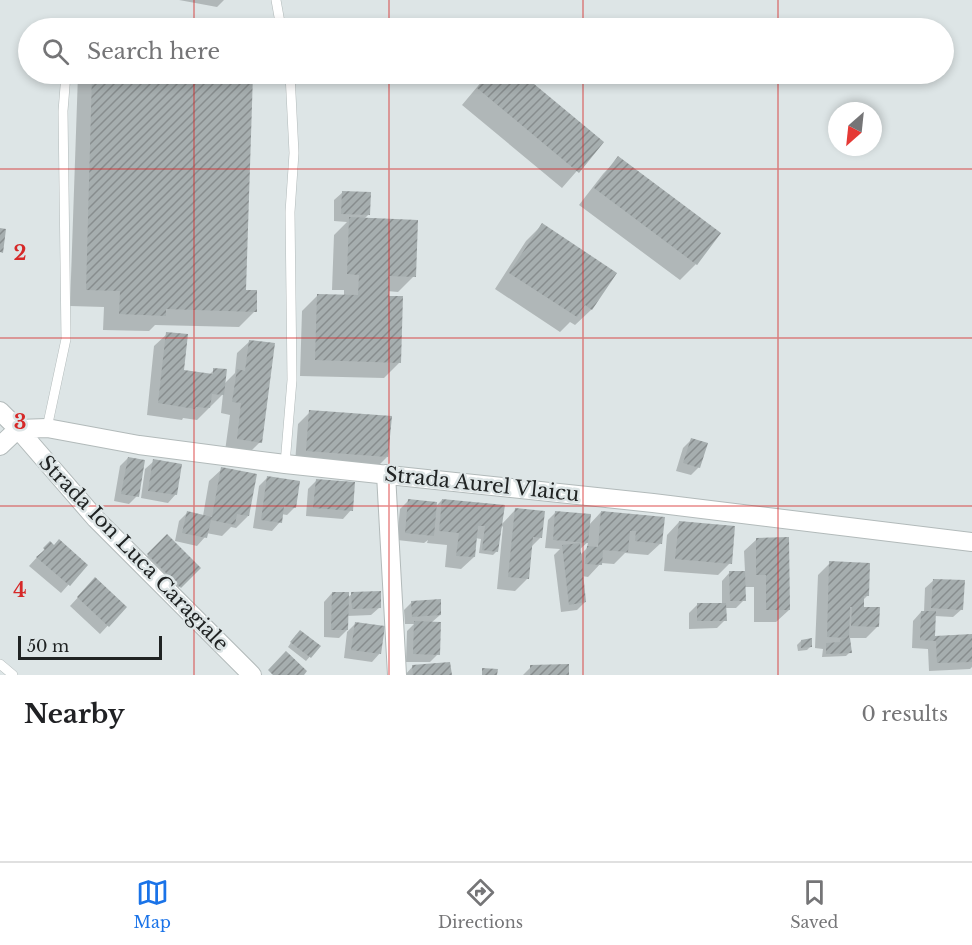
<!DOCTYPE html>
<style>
body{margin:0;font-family:"Libre Baskerville",serif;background:#f2f2f2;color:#202124}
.compass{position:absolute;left:828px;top:102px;width:54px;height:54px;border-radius:50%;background:#fff;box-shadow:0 3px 9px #0003;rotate:207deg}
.scale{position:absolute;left:18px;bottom:15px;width:144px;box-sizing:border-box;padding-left:6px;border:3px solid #202323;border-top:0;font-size:16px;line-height:21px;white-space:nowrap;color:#202323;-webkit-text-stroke:4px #dde5e6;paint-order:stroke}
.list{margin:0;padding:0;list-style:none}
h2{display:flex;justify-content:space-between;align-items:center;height:78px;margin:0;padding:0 24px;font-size:26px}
h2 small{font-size:20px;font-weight:400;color:#757577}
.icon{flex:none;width:33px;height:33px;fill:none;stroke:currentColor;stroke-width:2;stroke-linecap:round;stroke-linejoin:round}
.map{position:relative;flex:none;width:972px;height:675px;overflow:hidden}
.search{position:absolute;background:#fff;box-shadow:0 3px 9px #0003;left:18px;right:18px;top:18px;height:66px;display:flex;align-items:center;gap:15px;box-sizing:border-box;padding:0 21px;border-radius:33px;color:#757577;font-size:22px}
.sheet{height:186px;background:#fff}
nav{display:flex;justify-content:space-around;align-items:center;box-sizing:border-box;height:84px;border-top:2px solid #e0e0e0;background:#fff;font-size:16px;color:#757577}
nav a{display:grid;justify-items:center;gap:3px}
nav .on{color:#1a73e8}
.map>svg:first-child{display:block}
.shadow{fill:#0003;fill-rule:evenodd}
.building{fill:url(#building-hatch)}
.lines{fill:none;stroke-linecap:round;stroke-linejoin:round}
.service-casing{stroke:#b2baba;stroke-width:10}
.minor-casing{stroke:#b2baba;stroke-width:20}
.service{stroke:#fff;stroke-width:9}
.minor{stroke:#fff;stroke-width:18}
.grid{fill:none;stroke:#d62828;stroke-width:1.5;stroke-opacity:0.55}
.labels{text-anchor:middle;stroke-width:5;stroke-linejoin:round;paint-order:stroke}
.street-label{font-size:20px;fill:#202323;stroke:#dde5e6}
.grid-label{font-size:20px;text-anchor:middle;font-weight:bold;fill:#d62828;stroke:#dde5e6;stroke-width:5;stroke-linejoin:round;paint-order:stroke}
</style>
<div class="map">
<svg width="972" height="675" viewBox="0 0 972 675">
<defs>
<pattern id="building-hatch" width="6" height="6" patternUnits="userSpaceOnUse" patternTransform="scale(1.5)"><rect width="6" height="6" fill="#a6aeaf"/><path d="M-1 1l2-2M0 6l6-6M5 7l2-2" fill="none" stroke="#878d8e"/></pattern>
</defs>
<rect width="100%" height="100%" fill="#dde5e6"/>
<path class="shadow" d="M 179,0 L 224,0 L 217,7 Z
M 78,74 L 251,74 L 245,291 L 255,311 L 239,327 L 155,325 L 149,331 L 103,330 L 104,307 L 70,306 Z
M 488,74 L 519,74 L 602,142 L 562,188 L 462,105 Z
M 618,158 L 696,264 L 680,280 L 579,205 L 603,174 Z
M 343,192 L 369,214 L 364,219 L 414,276 L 398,292 L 387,291 L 400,362 L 384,378 L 300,376 L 302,311 L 318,295 L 344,296 L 344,290 L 332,290 L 334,235 L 347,222 L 334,221 L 334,200 Z
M 542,225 L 615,273 L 591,310 L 575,325 L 570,322 L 560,332 L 495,289 L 526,241 Z
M 167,334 L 182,372 L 209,375 L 214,370 L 224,384 L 235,373 L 237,353 L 250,341 L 260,442 L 248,454 L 225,451 L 230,415 L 221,413 L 223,394 L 197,420 L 183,418 L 182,420 L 147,415 L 154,346 Z
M 310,412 L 387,457 L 375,469 L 295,463 L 298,424 Z
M 691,440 L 699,467 L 691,475 L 676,471 L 683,448 Z
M 128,458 L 137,496 L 129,504 L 114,501 L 120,466 Z
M 154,461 L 176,494 L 168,503 L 141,498 L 145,469 Z
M 222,469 L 248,516 L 236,528 L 231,527 L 222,536 L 206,533 L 205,537 L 197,546 L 175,541 L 179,521 L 187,513 L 203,516 L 209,481 Z
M 267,478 L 295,507 L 287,515 L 281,514 L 280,522 L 272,531 L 253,528 L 259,486 Z
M 316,481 L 351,510 L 343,519 L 306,516 L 308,489 Z
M 442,500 L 502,524 L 515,510 L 541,537 L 531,547 L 527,579 L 515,591 L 497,589 L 503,526 L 499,530 L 497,551 L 493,555 L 479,553 L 481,539 L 475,538 L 474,557 L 461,569 L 445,567 L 447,545 L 427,543 L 428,540 L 424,543 L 397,540 L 400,509 L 408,501 L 435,507 Z
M 556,512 L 588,526 L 601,512 L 661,543 L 648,555 L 625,553 L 614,564 L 601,563 L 588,577 L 582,576 L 585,602 L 577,610 L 561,612 L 554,555 L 560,549 L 545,548 L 548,520 ZM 588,542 L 587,548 L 580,555 L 579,550 Z
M 679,522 L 730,563 L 718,575 L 664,571 L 667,535 Z
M 167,536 L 199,568 L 172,594 L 140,563 Z
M 757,539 L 789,610 L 776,622 L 754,622 L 754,587 L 744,587 L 744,600 L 736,608 L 725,608 L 725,620 L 717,628 L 689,629 L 689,613 L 697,605 L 722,604 L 722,581 L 730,572 L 745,572 L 744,551 Z
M 50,543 L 86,565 L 61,593 L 29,566 Z
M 830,563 L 868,595 L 862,601 L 862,608 L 878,626 L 866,638 L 849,638 L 850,652 L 846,656 L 822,657 L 823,649 L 815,648 L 818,575 Z
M 95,579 L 125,607 L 100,634 L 70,606 Z
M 934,580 L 962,609 L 953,617 L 935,616 L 934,637 L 972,636 L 972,667 L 970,669 L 929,671 L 928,649 L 912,648 L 913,621 L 921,612 L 924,612 L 925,588 Z
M 332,593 L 347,598 L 352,594 L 380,607 L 371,615 L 347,616 L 347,630 L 339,638 L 324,637 L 324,602 Z
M 412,602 L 440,615 L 431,623 L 438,654 L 430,662 L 406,662 L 407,631 L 414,624 L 405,624 L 404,610 Z
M 355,624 L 380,653 L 372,662 L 344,658 L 347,632 Z
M 296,635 L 319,646 L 306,661 L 288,647 Z
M 801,641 L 811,646 L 807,650 L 798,651 L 797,645 Z
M 413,666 L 450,675 L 405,675 Z
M 531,667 L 567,675 L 523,675 Z"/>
<path class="building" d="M 92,74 L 253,74 L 246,290 L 257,290 L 257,312 L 166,309 L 166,316 L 119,314 L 120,291 L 86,290 Z
M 489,74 L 522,74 L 604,142 L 579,173 L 477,88 Z
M 618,156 L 721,233 L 697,265 L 594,188 Z
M 342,191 L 371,192 L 370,215 L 341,214 Z
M 349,217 L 418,220 L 416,277 L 389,276 L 389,296 L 403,296 L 401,363 L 315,360 L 317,294 L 358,295 L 359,275 L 347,274 Z
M 542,223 L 617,273 L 592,310 L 585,305 L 577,317 L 509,273 Z
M 0,228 L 6,229 L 3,253 L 0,252 Z
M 166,332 L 188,334 L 184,370 L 213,374 L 213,368 L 227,369 L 224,395 L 212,394 L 210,408 L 196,407 L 195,409 L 158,403 Z
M 249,340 L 275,343 L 262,443 L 237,439 L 241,403 L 232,402 L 237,369 L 245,371 Z
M 309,410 L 392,416 L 388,457 L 306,451 Z
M 691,438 L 708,443 L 700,468 L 683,463 Z
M 128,457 L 145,460 L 139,497 L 121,494 Z
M 153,459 L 182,464 L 177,495 L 148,491 Z
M 221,467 L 257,474 L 249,516 L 237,514 L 235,525 L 211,520 L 207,538 L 182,533 L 187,511 L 212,517 Z
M 267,476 L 300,481 L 296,508 L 284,506 L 282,523 L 261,520 Z
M 316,479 L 355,482 L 353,511 L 313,508 Z
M 408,499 L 437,502 L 434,536 L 405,533 Z
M 442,499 L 505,505 L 498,552 L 482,550 L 485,526 L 478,526 L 475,557 L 456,556 L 459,533 L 439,531 Z
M 515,508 L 545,511 L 542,538 L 533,537 L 529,579 L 508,577 Z
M 555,511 L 591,514 L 588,543 L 553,540 Z
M 601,511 L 665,517 L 662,544 L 635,541 L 636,531 L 630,531 L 628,552 L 603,550 L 602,565 L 585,564 L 587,546 L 598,547 Z
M 679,521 L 735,526 L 732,564 L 675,559 Z
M 167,534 L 201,568 L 181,588 L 147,554 Z
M 789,537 L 790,610 L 766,610 L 766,575 L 756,575 L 756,538 Z
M 59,539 L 88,565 L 70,586 L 36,557 L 45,550 L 43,548 L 50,541 L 54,545 Z
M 580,543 L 586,602 L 569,605 L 562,545 Z
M 829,561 L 870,563 L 869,596 L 864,596 L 864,607 L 880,607 L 879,627 L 851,626 L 852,607 L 850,607 L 849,638 L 827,637 Z
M 729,571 L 745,571 L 746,601 L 730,601 Z
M 95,577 L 127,607 L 109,627 L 77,597 Z
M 933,579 L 965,580 L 963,610 L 931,608 Z
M 381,591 L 381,608 L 352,609 L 351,592 Z
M 332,592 L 349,592 L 348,630 L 331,630 Z
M 441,599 L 441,615 L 412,617 L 411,601 Z
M 697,603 L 726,603 L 727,621 L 697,621 Z
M 921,611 L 936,611 L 935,636 L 972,634 L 972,662 L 937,663 L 936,641 L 920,640 Z
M 414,621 L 441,622 L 440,655 L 413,654 Z
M 355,622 L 385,626 L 381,654 L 351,650 Z
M 300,630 L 321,646 L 311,658 L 290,642 Z
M 812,638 L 812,647 L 801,648 L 801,640 Z
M 843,638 L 850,638 L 852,653 L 826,654 L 826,643 L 840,642 L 840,639 Z
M 286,651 L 307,671 L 304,675 L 273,675 L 268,670 Z
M 450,662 L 452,675 L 413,675 L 412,665 Z
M 569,664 L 569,675 L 530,675 L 530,665 Z
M 482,668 L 498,669 L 497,675 L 482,675 Z"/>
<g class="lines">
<g class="service-casing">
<path id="service" d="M 276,0 L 281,28
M 188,28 L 280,26
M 47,428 L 66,339 L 63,111 L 66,74
M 285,464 L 292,380 L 290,212 L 294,153 L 290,74
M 0,664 L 13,675"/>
</g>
<g class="minor-casing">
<path id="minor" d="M 0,411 L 18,429 L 47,428 L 139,445 L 285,464 L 653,503 L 972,542
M 0,446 L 18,429 L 96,519 L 252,675
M 386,474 L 397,675"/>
</g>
<use href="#service" class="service"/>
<use href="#minor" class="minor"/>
</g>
<path class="grid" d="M 194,0 L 194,28M 389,0 L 389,28M 583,0 L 583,28M 778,0 L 778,28M 194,74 L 194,675M 389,74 L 389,675M 583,74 L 583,675M 778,74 L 778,675M 0,169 L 972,169M 0,338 L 972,338M 0,506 L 972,506"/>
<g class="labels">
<g class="street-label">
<text transform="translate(482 484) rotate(6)" y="7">Strada Aurel Vlaicu</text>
<text transform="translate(134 553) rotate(46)" y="7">Strada Ion Luca Caragiale</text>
</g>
</g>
<g class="grid-label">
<text x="20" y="260">2</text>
<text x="20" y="429">3</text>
<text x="20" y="597">4</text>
</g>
</svg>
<svg class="compass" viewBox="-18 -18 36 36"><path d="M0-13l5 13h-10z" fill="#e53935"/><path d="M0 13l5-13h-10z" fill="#757577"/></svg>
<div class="scale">50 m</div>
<div class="search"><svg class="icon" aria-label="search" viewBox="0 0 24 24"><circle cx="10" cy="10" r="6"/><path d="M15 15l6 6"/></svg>Search here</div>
</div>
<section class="sheet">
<h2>Nearby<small>0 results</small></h2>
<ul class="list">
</ul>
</section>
<nav>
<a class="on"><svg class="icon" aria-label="map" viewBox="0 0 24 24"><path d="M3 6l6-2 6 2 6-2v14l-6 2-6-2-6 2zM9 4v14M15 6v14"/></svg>Map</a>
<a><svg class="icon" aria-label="directions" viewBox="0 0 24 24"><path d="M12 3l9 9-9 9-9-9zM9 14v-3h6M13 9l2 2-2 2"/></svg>Directions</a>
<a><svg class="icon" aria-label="saved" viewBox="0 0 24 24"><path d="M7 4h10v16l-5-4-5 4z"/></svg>Saved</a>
</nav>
